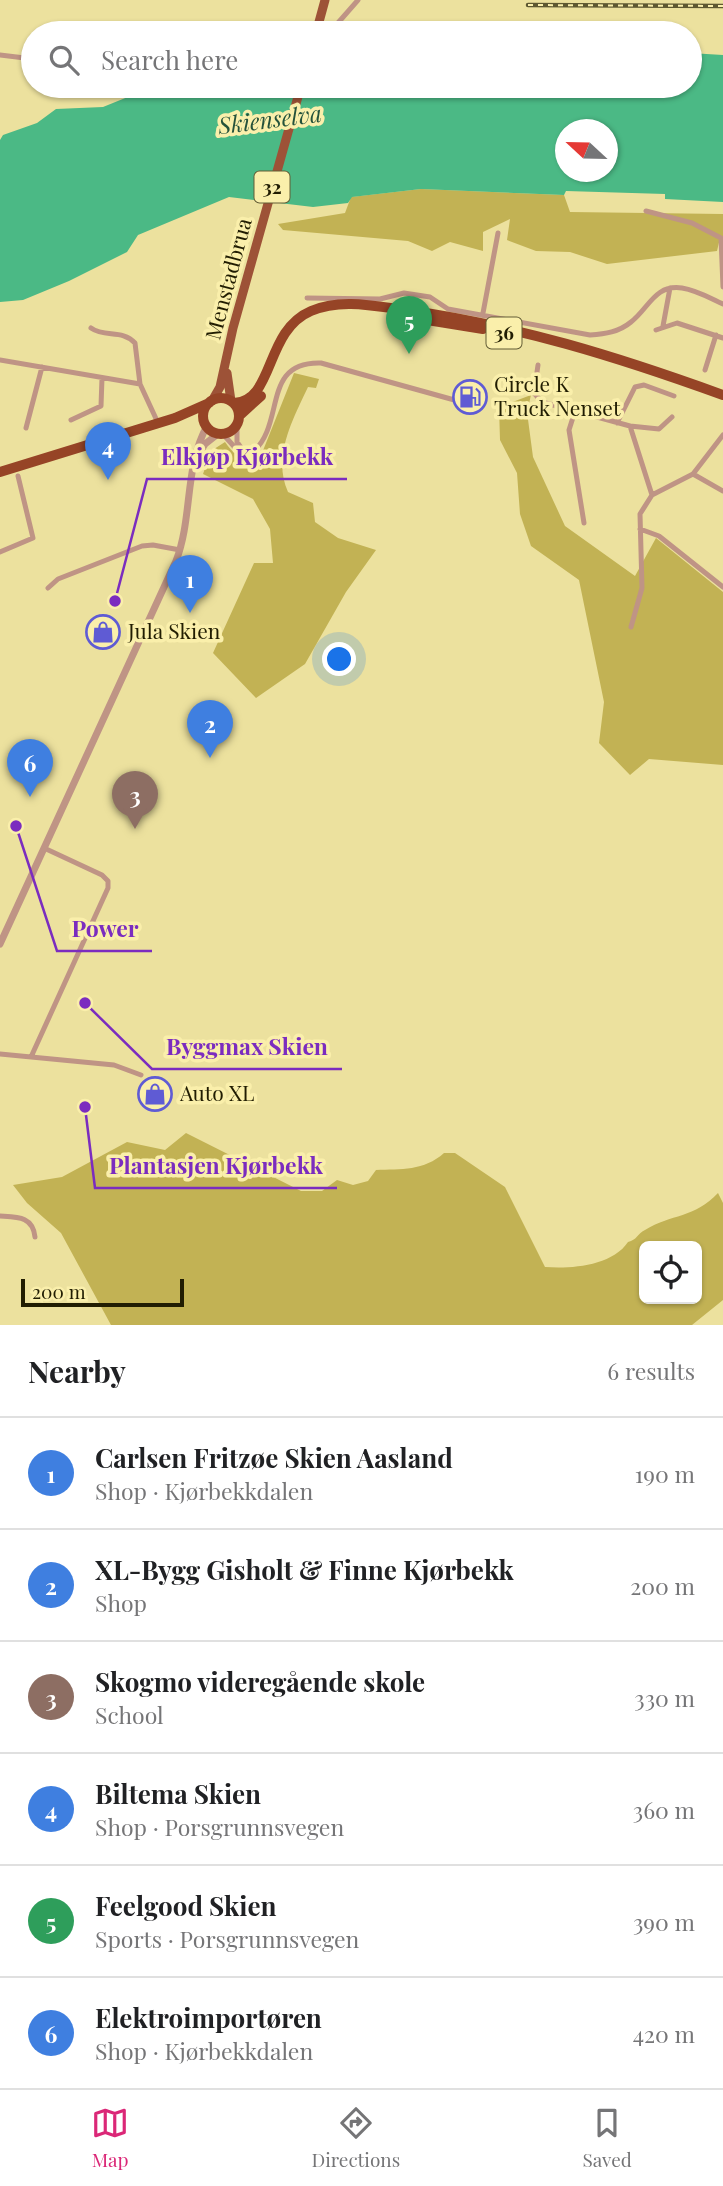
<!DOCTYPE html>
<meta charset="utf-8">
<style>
body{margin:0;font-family:"Playfair Display",serif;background:#f2f2f2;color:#202124}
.controls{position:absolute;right:21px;bottom:21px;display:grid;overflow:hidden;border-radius:10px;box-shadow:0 2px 5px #0004}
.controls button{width:63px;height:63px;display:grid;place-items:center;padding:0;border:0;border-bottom:2px solid #e0e0e0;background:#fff;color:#202124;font:35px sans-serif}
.compass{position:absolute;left:555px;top:119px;width:63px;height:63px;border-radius:50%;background:#fff;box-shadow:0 2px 5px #0004;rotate:292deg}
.scale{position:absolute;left:21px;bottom:18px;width:163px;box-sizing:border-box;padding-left:7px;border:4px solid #211d02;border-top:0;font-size:19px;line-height:24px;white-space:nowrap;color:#211d02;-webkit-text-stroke:5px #faefab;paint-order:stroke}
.you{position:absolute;left:340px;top:660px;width:24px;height:24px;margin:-18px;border:5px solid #fff;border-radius:50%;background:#1a73e8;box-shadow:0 0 0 10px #1a73e833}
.badge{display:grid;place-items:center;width:46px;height:46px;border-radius:50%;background:#db2777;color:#fff;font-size:23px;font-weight:700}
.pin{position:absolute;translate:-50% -58px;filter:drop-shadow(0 2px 4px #0008)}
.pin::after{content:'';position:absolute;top:37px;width:24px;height:21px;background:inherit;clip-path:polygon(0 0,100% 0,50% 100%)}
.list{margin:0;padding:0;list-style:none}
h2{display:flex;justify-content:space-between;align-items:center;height:91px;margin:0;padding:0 28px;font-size:30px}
h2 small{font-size:23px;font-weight:400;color:#757577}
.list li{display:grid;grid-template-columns:46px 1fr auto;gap:21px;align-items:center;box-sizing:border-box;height:112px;padding:0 28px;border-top:2px solid #e0e0e0}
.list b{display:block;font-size:26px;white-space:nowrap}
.list p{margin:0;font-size:23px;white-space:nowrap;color:#757577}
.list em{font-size:23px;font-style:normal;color:#757577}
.icon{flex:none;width:38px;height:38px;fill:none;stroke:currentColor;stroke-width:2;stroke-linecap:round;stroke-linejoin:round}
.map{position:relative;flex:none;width:723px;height:1325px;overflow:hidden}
.search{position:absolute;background:#fff;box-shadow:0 2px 5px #0004;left:21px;right:21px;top:21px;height:77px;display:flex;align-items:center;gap:18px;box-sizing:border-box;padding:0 24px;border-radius:38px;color:#757577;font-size:26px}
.sheet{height:763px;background:#fff}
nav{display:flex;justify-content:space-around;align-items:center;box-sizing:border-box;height:98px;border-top:2px solid #e0e0e0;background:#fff;font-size:19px;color:#757577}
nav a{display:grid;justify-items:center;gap:4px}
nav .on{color:#db2777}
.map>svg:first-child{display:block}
.green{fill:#c2b254;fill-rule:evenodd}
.water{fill:#4bb985;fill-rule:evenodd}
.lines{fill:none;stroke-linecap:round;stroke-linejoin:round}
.minor{stroke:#bf9485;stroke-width:5}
.tertiary{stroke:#bf9485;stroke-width:7}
.primary{stroke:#9d5237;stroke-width:9}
.trunk{stroke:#964426;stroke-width:10}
.rail-casing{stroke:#5e5831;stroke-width:4.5}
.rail{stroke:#faefab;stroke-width:2;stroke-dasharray:5;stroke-linecap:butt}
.labels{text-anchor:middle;stroke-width:7;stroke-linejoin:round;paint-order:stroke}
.shield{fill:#faefab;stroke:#625c35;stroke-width:2}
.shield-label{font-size:19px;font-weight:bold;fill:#211d02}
.street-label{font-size:21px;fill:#211d02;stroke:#faefab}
.poi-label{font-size:21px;fill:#211d02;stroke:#faefab;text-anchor:start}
.water-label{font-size:23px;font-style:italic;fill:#25523b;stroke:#faefab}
.leader{fill:none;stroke:#7b2cbf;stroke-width:2.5}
.callout-dot{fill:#7b2cbf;stroke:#faefab;stroke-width:2.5}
.callout-label{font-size:23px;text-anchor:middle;font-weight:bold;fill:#7b2cbf;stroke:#faefab;stroke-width:7;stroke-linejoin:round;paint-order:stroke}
</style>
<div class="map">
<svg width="723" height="1325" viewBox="0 0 723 1325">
<rect width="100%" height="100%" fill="#ece19e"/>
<path class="green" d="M 421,189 L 564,195 L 570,212 L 723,214 L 723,239 L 720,238 L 717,251 L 607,264 L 570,252 L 536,251 L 507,240 L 510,219 L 483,232 L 483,251 L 450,242 L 432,251 L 408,241 L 283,230 L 278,224 L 345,213 L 351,197 Z
M 294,373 L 319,379 L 316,388 L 308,387 C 293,419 272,457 288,492 L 313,503 L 315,522 L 338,538 L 376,550 L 346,592 L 305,664 L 256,698 L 213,653 L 254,563 L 273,563 L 270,529 L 253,499 L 203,474 L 211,451 L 225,442 C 235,456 246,466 262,453 Z
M 531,395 L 527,412 L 533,457 L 565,526 L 635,576 L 656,538 L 723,592 L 723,765 L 649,759 L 630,775 L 599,743 L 604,702 L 579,580 L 531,546 L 520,514 L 517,473 L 500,440 L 499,407 Z
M 186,1133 L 301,1191 L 322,1191 L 337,1180 L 353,1185 L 368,1181 L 376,1170 C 401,1169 424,1171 444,1153 L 455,1153 L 505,1187 L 545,1267 C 571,1269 612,1266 628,1242 C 637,1240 637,1234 645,1230 C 671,1214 695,1218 718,1193 L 723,1203 L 723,1300 L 692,1325 L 111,1325 L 61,1233 L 27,1203 L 13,1185 L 62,1177 L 127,1142 L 165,1150 ZM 644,1246 L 697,1246 L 697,1299 L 644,1299 Z"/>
<path class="water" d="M 690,53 L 723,55 L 723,202 L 665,199 L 665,194 L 566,191 L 564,195 L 421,189 L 352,197 L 348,203 L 313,207 L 229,197 L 138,235 L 127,252 L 69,281 L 23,300 L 0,302 L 0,140 L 3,135 L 37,123 L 56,109 L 103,107 L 155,86 L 690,86 ZM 566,130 L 608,130 L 608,172 L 566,172 Z"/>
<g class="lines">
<path class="minor" d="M 231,33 L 325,28 L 337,24 L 358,0
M 0,55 L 33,59
M 646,211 L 692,223 L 721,238 L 723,287
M 307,298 L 380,299 L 404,293 L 430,297 L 448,309 L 590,335 C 605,334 619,332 631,322 C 649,308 655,284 682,288 C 696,290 710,298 723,304
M 483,313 L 498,233
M 663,326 L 670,288
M 91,328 C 105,338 122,329 135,343 L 140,384
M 656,330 L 677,323 L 723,338
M 0,360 L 140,384 L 158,423
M 538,365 L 534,393 L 542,402 L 630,426 L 652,495
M 705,370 L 716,335
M 575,411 L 569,430 L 584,523
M 71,420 L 101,406 L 102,378
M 617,423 L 635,387 L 644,385 L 674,396
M 237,425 L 237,442 L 245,453
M 630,426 L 659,429 L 672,417
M 26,428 L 42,367
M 222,433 L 239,452 L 253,452 C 286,423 261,361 321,363 L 458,401
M 693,474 L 723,491
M 640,529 L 659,536 L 723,587
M 0,552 L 33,538 L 18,476
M 48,588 L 58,579 L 142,546 L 153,545 L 180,550
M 631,627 L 642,588 L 640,514 L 652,495 L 693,474 L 723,435
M 0,1054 L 114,1065 L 141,1075
M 31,1057 L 108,888 L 108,881 L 102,875 L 44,848
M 0,1216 C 17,1217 33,1216 35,1237"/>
<path class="tertiary" d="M 196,458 L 205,444 L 219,433
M 0,944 L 176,561 C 193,517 184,467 207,426"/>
<path class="primary" d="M 316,33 L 325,0
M 227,373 L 231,401
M 212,401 L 220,387 L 233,328 L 301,86"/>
<path class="trunk" d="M 415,318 L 483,329
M203 416a18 18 0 1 1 36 0a18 18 0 1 1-36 0Z
M 234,403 C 275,401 264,331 311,311 C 340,298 375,306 405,310 C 516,325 618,357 723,395
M 239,416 L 261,396
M 0,472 L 175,418 L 209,403"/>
<g class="rail-casing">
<path id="rail" d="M 528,5 L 723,6"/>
</g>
<use href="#rail" class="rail"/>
</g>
<defs>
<g id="fuel-ring" transform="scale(1.75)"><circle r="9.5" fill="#faefab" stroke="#5f5bd4" stroke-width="1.5"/><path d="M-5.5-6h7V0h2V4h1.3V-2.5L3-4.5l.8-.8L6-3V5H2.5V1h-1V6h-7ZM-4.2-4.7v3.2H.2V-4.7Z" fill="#5f5bd4"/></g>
<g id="shop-ring" transform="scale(1.75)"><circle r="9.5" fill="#faefab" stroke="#5f5bd4" stroke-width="1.5"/><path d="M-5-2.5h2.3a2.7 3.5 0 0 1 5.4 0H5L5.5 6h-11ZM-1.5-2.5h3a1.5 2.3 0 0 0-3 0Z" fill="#5f5bd4"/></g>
</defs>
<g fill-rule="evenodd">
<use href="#fuel-ring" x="470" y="397"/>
<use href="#shop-ring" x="103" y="632"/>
<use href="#shop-ring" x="155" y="1094"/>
</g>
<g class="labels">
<g class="shield">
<rect x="254.5" y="171.5" width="35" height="31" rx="5"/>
<rect x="486.5" y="317.5" width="35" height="31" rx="5"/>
</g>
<g class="shield-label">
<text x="272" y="194">32</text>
<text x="504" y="340">36</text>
</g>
<g class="street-label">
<text transform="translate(229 279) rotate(-75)" y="7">Menstadbrua</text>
</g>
<g class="poi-label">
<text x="494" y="392">Circle K<tspan x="494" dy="24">Truck Nenset</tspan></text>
<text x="128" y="639">Jula Skien</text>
<text x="180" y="1101">Auto XL</text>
</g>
<g class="water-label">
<text transform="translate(270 120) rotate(-7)" y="8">Skienselva</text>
</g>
</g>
<path class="leader" d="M115 601L147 479H347M16 826L57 951H152M85 1003L152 1069H342M85 1107L95 1188H337"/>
<g class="callout-dot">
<circle cx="115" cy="601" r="7"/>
<circle cx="16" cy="826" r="7"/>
<circle cx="85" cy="1003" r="7"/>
<circle cx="85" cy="1107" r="7"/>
</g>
<g class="callout-label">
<text x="247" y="465">Elkjøp Kjørbekk</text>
<text x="105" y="937">Power</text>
<text x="247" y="1055">Byggmax Skien</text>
<text x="216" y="1174">Plantasjen Kjørbekk</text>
</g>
</svg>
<div class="controls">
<button><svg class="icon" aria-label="locate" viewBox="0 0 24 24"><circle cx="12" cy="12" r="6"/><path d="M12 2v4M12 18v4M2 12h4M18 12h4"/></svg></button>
</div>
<svg class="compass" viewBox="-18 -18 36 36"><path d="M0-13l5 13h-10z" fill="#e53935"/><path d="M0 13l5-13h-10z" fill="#757577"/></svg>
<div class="scale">200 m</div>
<div class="you"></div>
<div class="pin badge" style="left:190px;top:613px;background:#3f7fe0">1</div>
<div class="pin badge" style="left:210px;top:758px;background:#3f7fe0">2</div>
<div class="pin badge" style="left:135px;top:829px;background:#8d6e63">3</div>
<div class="pin badge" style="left:108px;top:480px;background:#3f7fe0">4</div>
<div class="pin badge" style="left:409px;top:354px;background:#2e9e5b">5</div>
<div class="pin badge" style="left:30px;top:797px;background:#3f7fe0">6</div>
<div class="search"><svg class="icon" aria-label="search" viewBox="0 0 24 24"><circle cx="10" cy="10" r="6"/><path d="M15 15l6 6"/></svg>Search here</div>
</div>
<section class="sheet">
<h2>Nearby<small>6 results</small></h2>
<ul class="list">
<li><span class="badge" style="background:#3f7fe0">1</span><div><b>Carlsen Fritzøe Skien Aasland</b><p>Shop · Kjørbekkdalen</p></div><em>190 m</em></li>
<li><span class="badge" style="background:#3f7fe0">2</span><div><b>XL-Bygg Gisholt &amp; Finne Kjørbekk</b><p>Shop</p></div><em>200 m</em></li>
<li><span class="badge" style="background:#8d6e63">3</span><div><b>Skogmo videregående skole</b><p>School</p></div><em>330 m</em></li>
<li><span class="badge" style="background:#3f7fe0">4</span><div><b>Biltema Skien</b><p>Shop · Porsgrunnsvegen</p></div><em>360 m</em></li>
<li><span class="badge" style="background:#2e9e5b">5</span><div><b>Feelgood Skien</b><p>Sports · Porsgrunnsvegen</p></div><em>390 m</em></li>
<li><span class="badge" style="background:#3f7fe0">6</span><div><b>Elektroimportøren</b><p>Shop · Kjørbekkdalen</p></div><em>420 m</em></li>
</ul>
</section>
<nav>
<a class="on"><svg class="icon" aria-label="map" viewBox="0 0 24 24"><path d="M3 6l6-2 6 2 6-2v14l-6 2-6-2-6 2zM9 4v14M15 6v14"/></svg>Map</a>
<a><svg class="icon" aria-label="directions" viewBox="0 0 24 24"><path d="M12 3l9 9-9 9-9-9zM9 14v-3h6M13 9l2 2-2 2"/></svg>Directions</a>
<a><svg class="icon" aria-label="saved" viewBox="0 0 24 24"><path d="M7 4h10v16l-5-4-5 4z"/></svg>Saved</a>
</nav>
